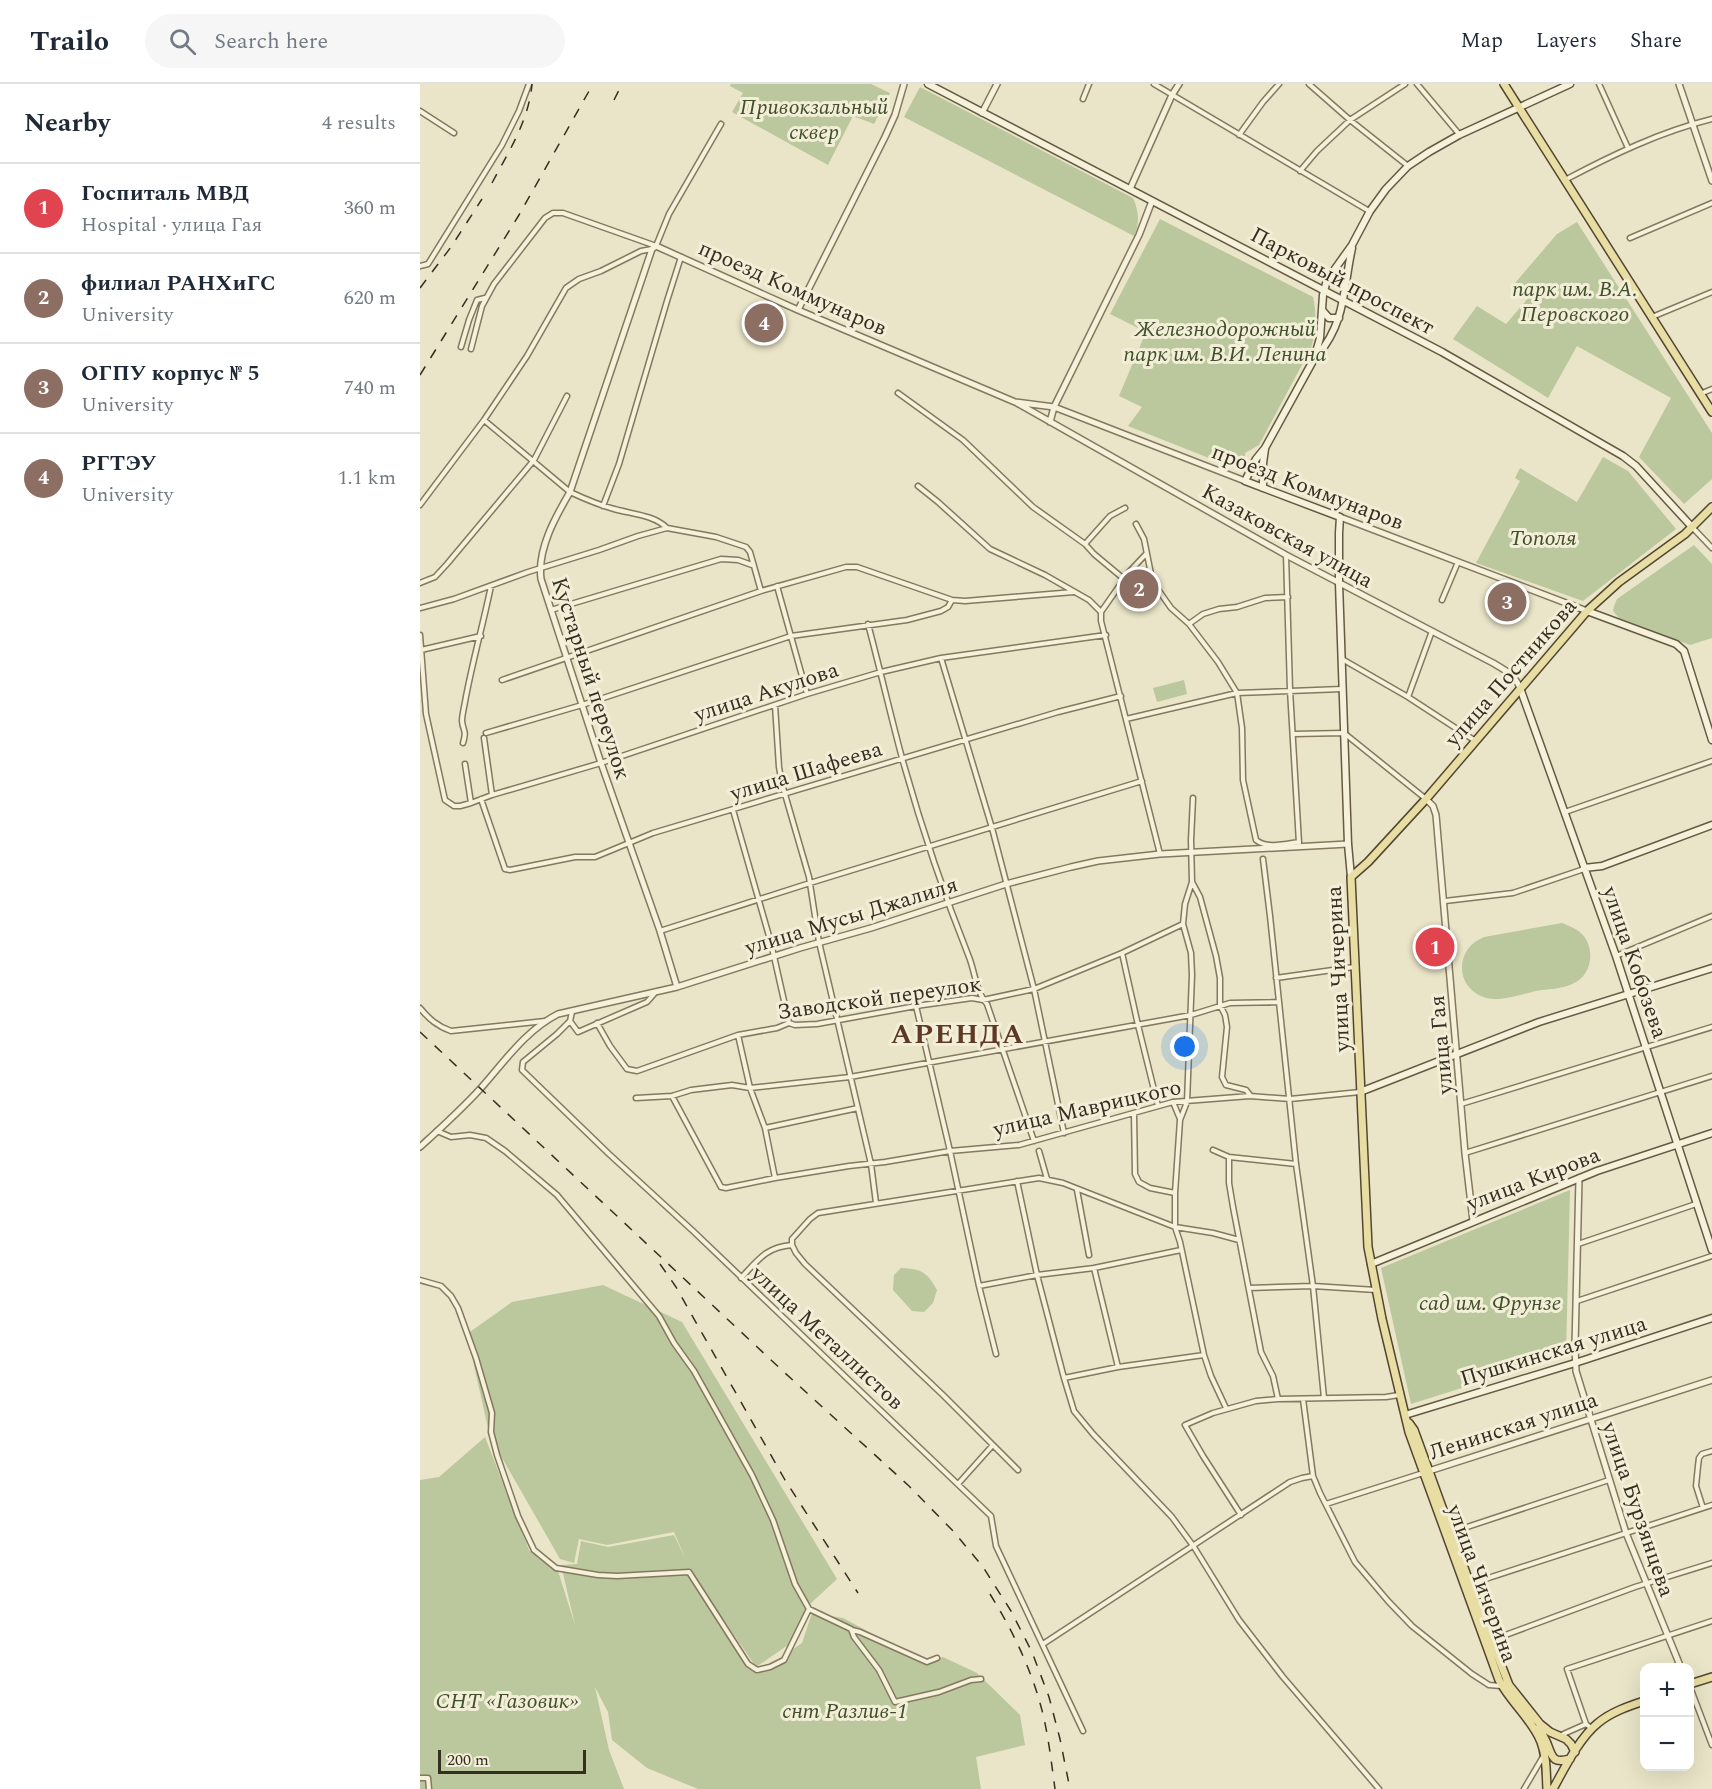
<!DOCTYPE html>
<meta charset="utf-8">
<style>
body{margin:0;font-family:Spectral,serif;background:#f6f6f7;color:#1f2937}
.controls{position:absolute;right:18px;bottom:18px;display:grid;overflow:hidden;border-radius:12px;box-shadow:0 6px 24px #0002}
.controls button{width:54px;height:54px;display:grid;place-items:center;padding:0;border:0;border-bottom:2px solid #e0e1e3;background:#fff;color:#1f2937;font:30px sans-serif}
.scale{position:absolute;left:18px;bottom:15px;width:148px;box-sizing:border-box;padding-left:6px;border:3px solid #362e21;border-top:0;font-size:16px;line-height:21px;white-space:nowrap;color:#362e21;-webkit-text-stroke:4px #f2eed7;paint-order:stroke}
.you{position:absolute;left:765px;top:963px;width:21px;height:21px;margin:-15px;border:4px solid #fff;border-radius:50%;background:#1a73e8;box-shadow:0 0 0 9px #1a73e833}
.badge{display:grid;place-items:center;width:39px;height:39px;border-radius:50%;background:#8c4235;color:#fff;font-size:20px;font-weight:700}
.pin{position:absolute;translate:-50% -50%;border:3px solid #fff;box-shadow:0 2px 6px #0006}
.list{margin:0;padding:0;list-style:none}
h2{display:flex;justify-content:space-between;align-items:center;height:78px;margin:0;padding:0 24px;font-size:26px}
h2 small{font-size:20px;font-weight:400;color:#747a83}
.list li{display:grid;grid-template-columns:39px 1fr auto;gap:18px;align-items:center;box-sizing:border-box;height:90px;padding:0 24px;border-top:2px solid #e0e1e3}
.list b{display:block;font-size:22px;white-space:nowrap}
.list p{margin:0;font-size:20px;white-space:nowrap;color:#747a83}
.list em{font-size:20px;font-style:normal;color:#747a83}
.icon{flex:none;width:33px;height:33px;fill:none;stroke:currentColor;stroke-width:2;stroke-linecap:round;stroke-linejoin:round}
.map{position:relative;flex:none;width:1292px;height:1705px;overflow:hidden}
header{display:flex;align-items:center;gap:36px;box-sizing:border-box;height:84px;padding:0 30px;background:#fff;border-bottom:2px solid #e0e1e3}
header strong{font-size:28px}
nav{display:flex;gap:33px;margin-inline-start:auto;font-size:21px}
.search{width:420px;height:54px;background:#f6f6f7;display:flex;align-items:center;gap:15px;box-sizing:border-box;padding:0 21px;border-radius:33px;color:#747a83;font-size:22px}
main{display:flex}
aside{flex:1;background:#fff}
.map>svg:first-child{display:block}
.green{fill:#bbc79d}
.lines{fill:none;stroke-linecap:round;stroke-linejoin:round}
.minor-casing{stroke:#84785f;stroke-width:7}
.tertiary-casing{stroke:#84785f;stroke-width:8}
.secondary-casing{stroke:#665942;stroke-width:9}
.primary-casing{stroke:#524632;stroke-width:10}
.minor{stroke:#f5f1da;stroke-width:4}
.tertiary{stroke:#f5f1da;stroke-width:5}
.secondary{stroke:#f5f1da;stroke-width:6}
.primary{stroke:#e8dea4;stroke-width:7}
.rail{stroke:#362e21;stroke-width:1.5;stroke-dasharray:10 10;stroke-linecap:butt}
.labels{text-anchor:middle;stroke-width:6;stroke-linejoin:round;paint-order:stroke}
.park-label{font-size:22px;font-style:italic;fill:#40502a;stroke:#f2eed7}
.street-label{font-size:22px;fill:#362e21;stroke:#f2eed7}
.district-label{font-size:28px;font-weight:bold;letter-spacing:1.5px;fill:#5e3925;stroke:#f2eed7}
</style>
<header>
<strong>Trailo</strong>
<div class="search"><svg class="icon" aria-label="search" viewBox="0 0 24 24"><circle cx="10" cy="10" r="6"/><path d="M15 15l6 6"/></svg>Search here</div>
<nav><a>Map</a><a>Layers</a><a>Share</a></nav>
</header>
<main>
<aside>
<h2>Nearby<small>4 results</small></h2>
<ul class="list">
<li><span class="badge" style="background:#e0444e">1</span><div><b>Госпиталь МВД</b><p>Hospital · улица Гая</p></div><em>360 m</em></li>
<li><span class="badge" style="background:#8d6e63">2</span><div><b>филиал РАНХиГС</b><p>University</p></div><em>620 m</em></li>
<li><span class="badge" style="background:#8d6e63">3</span><div><b>ОГПУ корпус № 5</b><p>University</p></div><em>740 m</em></li>
<li><span class="badge" style="background:#8d6e63">4</span><div><b>РГТЭУ</b><p>University</p></div><em>1.1 km</em></li>
</ul>
</aside>
<div class="map">
<svg width="1292" height="1705" viewBox="0 0 1292 1705">
<rect width="100%" height="100%" fill="#eae5c8"/>
<path class="green" d="M 311,0 L 451,0 L 470,9 L 454,40 L 433,32 L 408,81 L 312,28 L 323,9 L 310,2 Z
M 500,3 L 713,114 C 719,127 720,139 714,152 L 484,33 Z
M 740,135 L 893,213 C 897,229 896,249 891,264 L 839,361 L 825,369 L 826,381 L 820,385 L 804,380 L 708,342 L 722,323 L 699,312 L 726,248 L 690,230 Z
M 1157,138 L 1292,349 L 1292,395 L 1264,420 L 1219,373 L 1251,314 L 1157,262 L 1128,314 L 1033,255 L 1057,222 L 1086,240 L 1110,212 L 1095,199 L 1137,150 Z
M 1183,373 L 1208,387 L 1256,445 L 1163,517 L 1056,479 L 1100,397 L 1095,394 L 1100,384 L 1157,418 Z
M 1274,461 L 1292,480 L 1292,554 L 1270,561 L 1199,534 L 1193,527 L 1194,522 L 1197,515 Z
M 764,596 L 767,610 L 737,618 L 733,604 Z
M 1142,839 C 1149,842 1156,844 1162,850 C 1176,865 1172,892 1152,900 C 1142,905 1127,905 1116,907 C 1103,910 1088,915 1075,915 C 1058,915 1042,902 1042,884 C 1042,869 1050,859 1064,853 Z
M 1150,1106 L 1146,1271 L 991,1320 L 961,1184 Z
M 481,1184 C 502,1185 507,1188 517,1206 L 513,1219 L 504,1228 L 492,1227 L 473,1206 L 474,1191 Z
M 183,1201 L 262,1238 L 417,1495 L 389,1521 L 368,1561 L 336,1583 L 276,1496 L 337,1590 L 382,1559 L 392,1529 L 423,1534 L 507,1579 L 523,1573 L 557,1589 L 600,1631 L 605,1661 L 556,1673 L 561,1705 L 278,1705 L 227,1684 L 192,1656 L 188,1628 L 175,1603 L 189,1666 L 204,1705 L 0,1705 L 0,1396 L 19,1393 L 65,1353 L 109,1466 L 138,1487 L 155,1541 L 141,1481 L 157,1480 L 161,1457 L 188,1463 L 254,1451 L 266,1476 L 254,1448 L 187,1461 L 159,1455 L 154,1479 L 140,1475 L 70,1353 L 47,1250 L 92,1218 Z"/>
<g class="lines">
<g class="minor-casing">
<path id="minor" d="M 734,0 L 949,127
M 889,0 L 930,36 L 988,82
M 997,0 L 1039,50
M 1179,0 L 1208,64
M 663,15 L 669,0
M 0,27 L 34,49
M 819,51 L 843,18 L 859,0
M 880,87 L 897,67 L 930,36 L 985,0
M 1145,96 C 1192,71 1240,48 1292,35
M 1210,154 L 1292,119
M 0,182 L 8,180 L 82,61 L 99,27 L 109,0
M 1232,233 L 1292,208
M 41,263 L 49,236 L 57,216 L 65,214
M 51,265 L 62,222 L 74,200 L 125,134 L 133,129 L 143,129 L 236,162 L 249,130 L 301,40
M 478,309 L 543,356 L 613,423 L 665,460 L 674,470 L 704,495
M 1280,310 L 1292,305
M 64,336 L 150,408 C 165,415 179,421 194,425 C 212,430 234,431 247,444
M 498,402 L 518,418 L 570,465 L 625,491 L 669,516 L 681,528
M 0,421 L 64,336 L 107,272 L 146,204 L 159,195 L 181,187 L 221,167 L 232,165
M 183,422 L 199,380 L 247,217 L 261,173
M 716,440 L 724,455 L 731,490 L 739,507 L 751,524 L 769,540 L 798,578 L 817,609 L 822,644 L 823,696 L 836,756 C 847,765 865,760 879,758
M 1272,443 L 1292,464
M 665,460 L 690,432 L 705,424
M 726,470 L 709,488 L 681,528 L 681,537 L 740,770
M 866,471 L 870,606 L 879,759
M 0,499 L 15,493 L 27,480 L 114,376 L 147,312
M 357,502 L 387,610
M 1022,516 L 1038,478
M 0,524 L 34,515 L 108,488 L 179,466 L 218,452 L 247,444 L 296,453 L 326,463 L 330,468 L 341,507
M 131,526 L 301,475 L 318,476 L 332,481
M 448,540 C 460,585 470,629 482,674 C 501,742 523,808 549,873 C 555,888 556,908 567,920 L 614,1057
M 769,540 L 783,530 L 799,525 L 817,523 L 845,514 L 868,513
M 0,551 L 6,630 L 25,716 L 34,722 L 40,722 L 51,719 L 72,711 L 181,679 L 387,610 L 461,588 L 521,574 L 686,551
M 1,566 L 61,552
M 521,574 L 572,744 L 614,905 L 644,1049
M 922,575 L 988,613 L 1054,656
M 82,596 L 341,507 L 426,483 L 437,483 L 532,516
M 988,613 L 1012,547
M 355,621 L 359,683 L 362,700 L 389,793 L 399,858 L 451,1080 L 456,1119
M 706,635 L 817,609 L 922,605
M 66,649 L 162,621 L 371,552 L 487,536 L 521,527 L 528,523 L 532,516 L 545,517 L 654,508
M 873,650 L 924,649 L 1006,715
M 64,654 L 72,711
M 43,659 C 47,645 43,648 42,637 C 42,631 44,624 45,618 C 52,579 63,541 71,502
M 45,680 L 51,719
M 773,714 L 771,756 L 772,798 L 780,813 L 796,872 L 800,894 L 800,921 L 805,931 L 807,943 L 802,993 L 806,1001 L 826,1006 L 830,1011
M 61,715 L 85,785 L 90,786 L 155,773 L 175,773 L 233,749 L 638,628 L 701,612
M 313,726 L 351,859 L 369,939
M 1145,728 L 1292,677
M 843,775 L 850,832 L 876,1080 L 893,1202 L 904,1314
M 772,798 L 765,820 L 763,840 L 771,869 L 772,891 L 767,1018 L 760,1036 L 755,1109 L 755,1143 L 760,1158 L 784,1271 L 791,1292 L 806,1324
M 1025,817 L 1093,809 L 1164,785
M 240,847 L 390,799 L 722,697
M 702,869 L 718,941 L 738,1022
M 1196,872 L 1292,832
M 856,894 L 934,883
M 496,922 L 530,1067 L 559,1202 L 576,1270
M 0,924 C 9,935 17,942 31,947 L 125,937
M 152,928 L 150,937 L 137,950 L 103,978 L 102,986 L 189,1070 L 273,1147 L 571,1432 L 576,1462 L 663,1647
M 150,937 L 158,948 L 227,918 L 234,910
M 177,939 L 190,962 L 207,985 L 217,987 L 318,951 L 357,944 L 369,939 L 375,941 L 397,940 L 496,922 L 552,914 L 563,916 L 614,905 L 702,869 L 763,840
M 318,951 L 330,1004 L 345,1044 L 355,1094
M 252,1012 L 301,1103 L 306,1104 L 355,1094 L 429,1082 L 465,1078 L 530,1067 L 599,1061 L 753,1018 L 830,1012 L 870,1015 L 940,1008
M 216,1014 L 252,1012 L 271,1006 L 312,1001 L 330,1004 L 430,993 L 771,931 L 810,919 L 859,918
M 753,1018 L 760,1035
M 1041,1020 L 1292,943
M 714,1030 L 715,1090 L 719,1098 L 730,1104 L 755,1109
M 345,1044 L 438,1024
M 17,1047 L 31,1053 L 50,1051 L 66,1054 L 85,1067 L 137,1111 L 239,1232 L 254,1259 L 274,1287 L 332,1391 L 353,1436 L 375,1500 L 389,1525
M 793,1066 L 809,1073 L 809,1099 L 813,1123 L 841,1268 L 853,1292 L 858,1315
M 619,1067 L 627,1095
M 1045,1069 L 1292,992
M 809,1073 L 876,1080
M 597,1097 L 617,1191 L 644,1294 L 654,1327 L 673,1350 L 752,1433 L 774,1463 L 819,1536 L 863,1593 L 959,1705
M 657,1106 L 669,1171
M 1158,1160 L 1276,1120
M 372,1161 L 372,1155 L 390,1135 L 398,1129 L 619,1094 L 643,1099 L 755,1143 L 793,1149 L 819,1156
M 372,1161 L 376,1169 L 385,1180 L 523,1311 L 598,1386
M 674,1184 L 698,1283
M 321,1194 C 338,1176 346,1163 372,1161
M 0,1196 L 21,1202 L 31,1212 L 38,1224 L 56,1274 L 72,1329 L 71,1348 L 77,1371 L 98,1432 L 114,1466 L 136,1484 L 178,1491 L 197,1492 L 269,1488 L 328,1580 L 337,1586 L 350,1583 L 364,1576 L 389,1525 L 431,1545 L 434,1553 L 459,1586 L 475,1618 L 519,1608 L 551,1596 L 561,1595
M 559,1202 L 617,1191 L 674,1184 L 761,1166
M 829,1204 L 893,1202 L 956,1206
M 1157,1217 L 1292,1172
M 644,1294 L 698,1283 L 784,1271
M 883,1315 L 893,1392 L 900,1409 L 935,1478 L 968,1517 L 992,1542 L 1052,1590 L 1069,1601 L 1081,1602
M 538,1400 L 572,1362
M 906,1420 L 1003,1389
M 1283,1424 L 1276,1402 L 1278,1382 L 1279,1374 L 1282,1370 L 1292,1367
M 821,1431 L 783,1372 L 765,1341 L 793,1329 L 836,1317 L 858,1315 L 966,1313 L 979,1311
M 1032,1448 L 1189,1396
M 1050,1500 L 1292,1421
M 432,1546 L 440,1548 L 507,1578 L 517,1574
M 1072,1556 L 1215,1503 L 1292,1479
M 623,1560 L 870,1398 L 882,1394 L 893,1392
M 1270,1603 L 1292,1661
M 1171,1644 L 1166,1640 L 1147,1585 L 1292,1537
M 1139,1652 L 1166,1640
M 0,1694 L 8,1694 L 9,1705
M 1104,1705 L 1124,1671"/>
</g>
<g class="tertiary-casing">
<path id="tertiary" d="M 1259,0 L 1292,97
M 562,29 L 577,0
M 710,105 L 752,11 L 759,0
M 378,226 L 465,53 L 475,31 L 484,0
M 597,319 L 866,471 L 1073,579 C 1085,586 1095,591 1100,604
M 630,338 L 634,323 L 719,151 L 732,117
M 920,433 L 1167,527
M 1006,715 L 1013,722 L 1016,731 L 1045,1069 L 1053,1137
M 257,903 L 240,847 L 181,679 L 121,495 C 117,465 136,432 150,408 L 232,165 L 236,162 L 378,226 L 595,318 L 634,323 L 647,328 L 825,397
M 0,1063 C 21,1044 42,1025 61,1004 C 85,977 105,947 138,930 L 257,903 L 380,864 L 451,844 L 586,800 L 651,783 L 678,777 L 740,770 L 928,760
M 1159,1094 L 1155,1262 L 1156,1287 L 1206,1449 L 1261,1584
M 1009,1387 L 1292,1296"/>
</g>
<g class="secondary-casing">
<path id="secondary" d="M 508,0 L 1022,268 L 1203,372 L 1216,382 L 1272,443
M 902,226 L 909,234 L 919,234
M 897,272 C 926,238 923,205 932,164
M 843,404 L 843,379 L 845,365
M 1167,527 L 1256,560 L 1264,567 L 1292,656
M 1100,604 L 1196,872 L 1292,1166
M 1164,784 L 1182,782 L 1292,741
M 931,793 L 928,760 L 919,499 L 919,449 L 920,433 L 825,397 L 836,375 L 845,364 L 894,275 L 900,254 L 903,211 L 907,196 L 932,161 L 950,127 L 966,105 L 988,82 L 1009,68 L 1039,51 L 1150,0
M 940,1008 L 1119,938 L 1292,884
M 951,1180 L 1177,1087 L 1292,1049
M 985,1331 L 1155,1279 L 1292,1234"/>
</g>
<g class="primary-casing">
<path id="primary" d="M 1084,0 L 1292,328
M 989,1339 L 994,1346 L 1050,1500 L 1089,1601 L 1120,1640 L 1130,1648 L 1146,1655 L 1151,1660 L 1155,1668
M 1270,1600 L 1292,1593
M 1119,1644 C 1122,1650 1126,1656 1128,1662 C 1133,1676 1135,1679 1150,1675
M 1127,1705 C 1126,1689 1127,1674 1121,1658 C 1112,1635 1090,1618 1079,1596 L 989,1348 L 962,1235 L 948,1163 L 931,793 L 948,778 L 1006,715 L 1167,527 L 1199,498 L 1265,450 L 1292,423
M 1133,1705 C 1144,1685 1160,1653 1178,1639 C 1191,1628 1209,1622 1224,1617"/>
</g>
<use href="#minor" class="minor"/>
<use href="#tertiary" class="tertiary"/>
<use href="#secondary" class="secondary"/>
<use href="#primary" class="primary"/>
<path class="rail" d="M 194,16 L 202,0
M 72,99 C 89,67 109,36 112,0
M 0,204 L 31,163 L 62,115
M 0,291 L 99,131 L 173,0
M 0,948 L 365,1289 L 489,1402 L 534,1448 L 563,1483 L 591,1527 L 612,1568 L 629,1613 L 640,1655 L 650,1705
M 240,1180 L 256,1203 L 365,1396 L 438,1509
M 570,1510 C 591,1544 609,1580 620,1619 C 628,1647 631,1676 635,1705"/>
</g>
<g class="labels">
<g class="park-label">
<text x="394" y="30">Привокзальный<tspan x="394" dy="25">сквер</tspan></text>
<text x="1155" y="212">парк им. В.А.<tspan x="1155" dy="25">Перовского</tspan></text>
<text x="805" y="252">Железнодорожный<tspan x="805" dy="25">парк им. В.И. Ленина</tspan></text>
<text x="1123" y="461">Тополя</text>
<text x="1070" y="1226">сад им. Фрунзе</text>
<text x="87" y="1624">СНТ «Газовик»</text>
<text x="425" y="1634">снт Разлив-1</text>
</g>
<g class="street-label">
<text transform="translate(923 196) rotate(28)" y="8">Парковый проспект</text>
<text transform="translate(373 203) rotate(24)" y="8">проезд Коммунаров</text>
<text transform="translate(888 402) rotate(21)" y="8">проезд Коммунаров</text>
<text transform="translate(868 451) rotate(29)" y="8">Казаковская улица</text>
<text transform="translate(1090 588) rotate(-49)" y="8">улица Постникова</text>
<text transform="translate(172 594) rotate(72)" y="8">Кустарный переулок</text>
<text transform="translate(346 607) rotate(-18)" y="8">улица Акулова</text>
<text transform="translate(386 686) rotate(-17)" y="8">улица Шафеева</text>
<text transform="translate(431 831) rotate(-17)" y="8">улица Мусы Джалиля</text>
<text transform="translate(1216 878) rotate(71)" y="8">улица Кобозева</text>
<text transform="translate(917 885) rotate(-93)" y="8">улица Чичерина</text>
<text transform="translate(459 913) rotate(-8)" y="8">Заводской переулок</text>
<text transform="translate(1020 961) rotate(-95)" y="8">улица Гая</text>
<text transform="translate(667 1023) rotate(-13)" y="8">улица Маврицкого</text>
<text transform="translate(1113 1094) rotate(-21)" y="8">улица Кирова</text>
<text transform="translate(408 1253) rotate(43)" y="8">улица Металлистов</text>
<text transform="translate(1133 1266) rotate(-17)" y="8">Пушкинская улица</text>
<text transform="translate(1093 1341) rotate(-18)" y="8">Ленинская улица</text>
<text transform="translate(1219 1425) rotate(71)" y="8">улица Бурзянцева</text>
<text transform="translate(1063 1499) rotate(70)" y="8">улица Чичерина</text>
</g>
<g class="district-label">
<text x="538" y="959">АРЕНДА</text>
</g>
</g>
</svg>
<div class="controls">
<button>+</button>
<button>−</button>
</div>
<div class="scale">200 m</div>
<div class="you"></div>
<div class="pin badge" style="left:1015px;top:863px;background:#e0444e">1</div>
<div class="pin badge" style="left:719px;top:505px;background:#8d6e63">2</div>
<div class="pin badge" style="left:1087px;top:518px;background:#8d6e63">3</div>
<div class="pin badge" style="left:344px;top:239px;background:#8d6e63">4</div>
</div>
</main>
